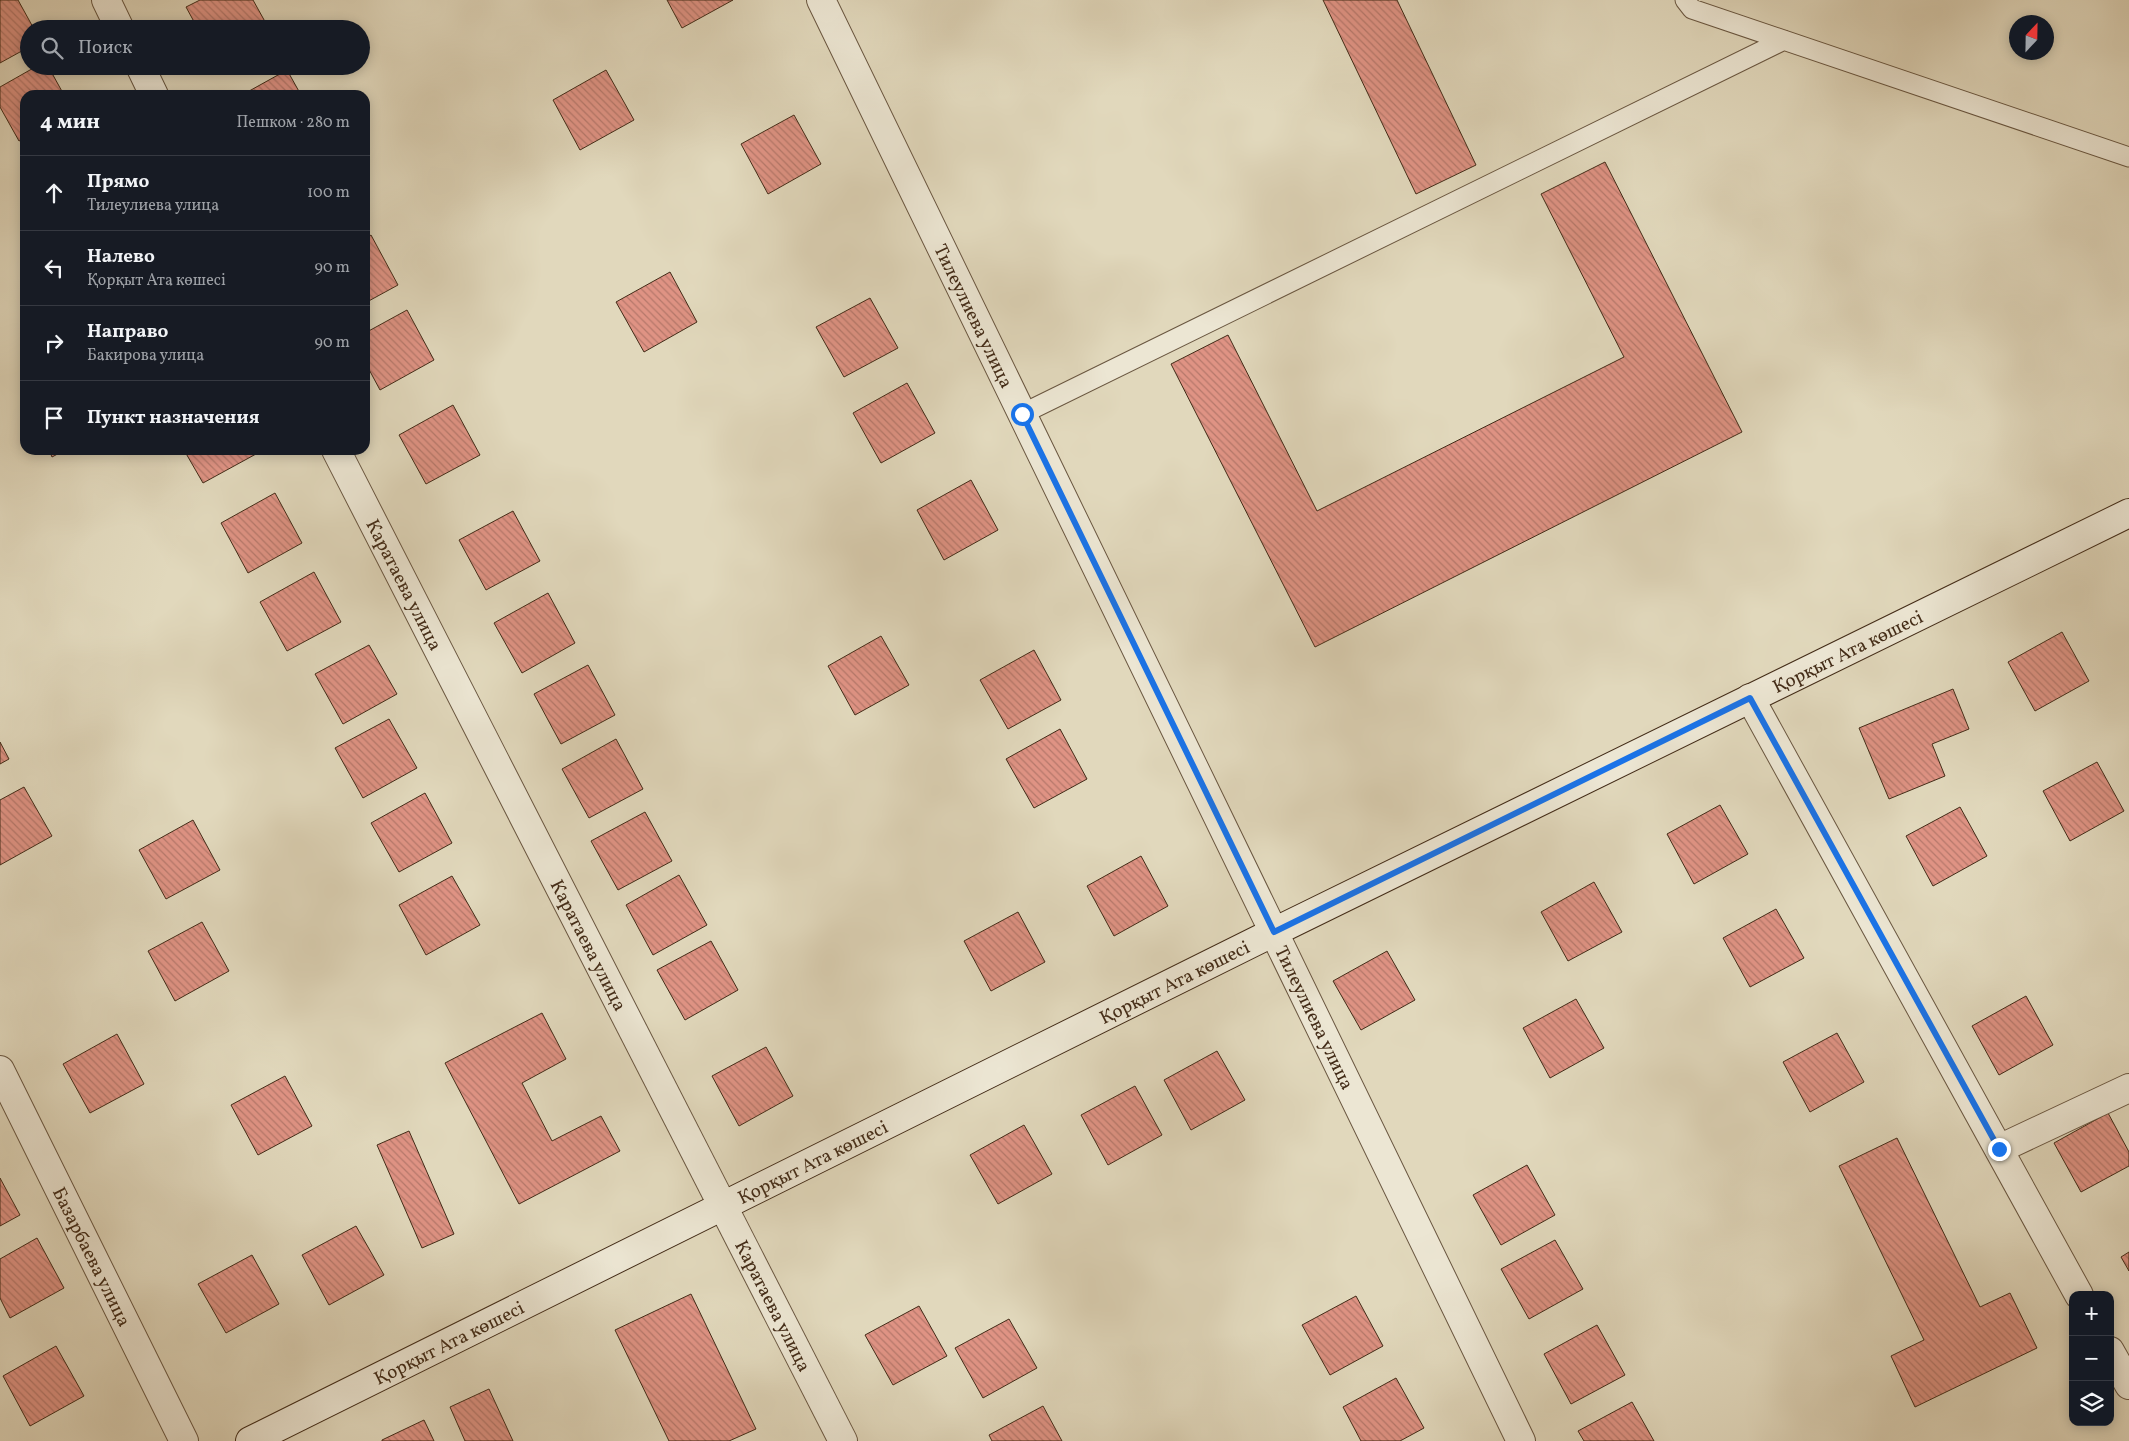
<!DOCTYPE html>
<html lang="ru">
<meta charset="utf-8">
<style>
body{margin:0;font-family:Vollkorn,serif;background:#242831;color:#f1f3f6}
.controls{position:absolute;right:15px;bottom:15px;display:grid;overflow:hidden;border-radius:10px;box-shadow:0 2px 12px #0003}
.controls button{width:45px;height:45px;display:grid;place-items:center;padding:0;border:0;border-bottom:1px solid #363941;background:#171b24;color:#f1f3f6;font:25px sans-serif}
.compass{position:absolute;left:2009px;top:15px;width:45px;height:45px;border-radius:50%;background:#171b24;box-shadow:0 2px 12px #0003;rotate:22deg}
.stop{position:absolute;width:15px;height:15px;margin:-11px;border:4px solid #1a73e8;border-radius:50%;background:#fff}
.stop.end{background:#1a73e8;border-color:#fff;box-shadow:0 1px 5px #0008}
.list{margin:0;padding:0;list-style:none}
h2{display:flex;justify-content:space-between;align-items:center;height:65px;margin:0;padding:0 20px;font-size:21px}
h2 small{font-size:16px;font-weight:400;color:#9ea1a6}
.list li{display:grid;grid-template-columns:32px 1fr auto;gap:15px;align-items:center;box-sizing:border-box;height:75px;padding:0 20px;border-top:1px solid #363941}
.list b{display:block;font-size:19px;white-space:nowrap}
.list p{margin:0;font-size:16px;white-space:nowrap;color:#9ea1a6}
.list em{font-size:16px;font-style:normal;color:#9ea1a6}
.icon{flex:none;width:28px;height:28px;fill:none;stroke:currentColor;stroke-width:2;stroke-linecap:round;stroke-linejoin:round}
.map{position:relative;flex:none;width:2129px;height:1441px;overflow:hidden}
.search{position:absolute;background:#171b24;box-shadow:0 2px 12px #0003;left:20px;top:20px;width:350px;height:55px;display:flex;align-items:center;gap:12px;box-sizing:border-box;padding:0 18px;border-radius:28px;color:#9ea1a6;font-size:19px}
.panel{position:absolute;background:#171b24;box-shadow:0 2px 12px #0003;left:20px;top:90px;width:350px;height:365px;border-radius:15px}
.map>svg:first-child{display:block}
.building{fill:url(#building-back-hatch);stroke:#432c18}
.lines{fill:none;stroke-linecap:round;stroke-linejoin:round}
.lane-casing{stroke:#6a5741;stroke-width:21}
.street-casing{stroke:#6a5741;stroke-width:30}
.secondary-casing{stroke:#432c18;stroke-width:30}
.lane{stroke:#ece6d3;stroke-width:19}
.street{stroke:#ece6d3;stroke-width:28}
.secondary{stroke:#ece6d3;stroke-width:28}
.route{stroke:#1a73e8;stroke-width:6}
.labels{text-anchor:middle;stroke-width:4;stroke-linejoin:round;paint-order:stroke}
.street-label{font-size:19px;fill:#432c18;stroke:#ece6d3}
</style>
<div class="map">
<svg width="2129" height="1441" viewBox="0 0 2129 1441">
<defs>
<pattern id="building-back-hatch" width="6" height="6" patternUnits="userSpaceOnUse" patternTransform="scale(1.25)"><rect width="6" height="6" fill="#df9384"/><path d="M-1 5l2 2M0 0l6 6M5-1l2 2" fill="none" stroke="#b6786b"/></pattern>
</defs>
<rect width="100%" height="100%" fill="#e1d8bc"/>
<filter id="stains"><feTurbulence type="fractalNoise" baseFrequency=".004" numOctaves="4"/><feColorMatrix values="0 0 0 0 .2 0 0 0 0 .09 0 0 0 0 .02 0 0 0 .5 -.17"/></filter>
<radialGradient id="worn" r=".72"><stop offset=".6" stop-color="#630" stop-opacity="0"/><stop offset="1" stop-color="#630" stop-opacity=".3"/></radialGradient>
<path class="building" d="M 0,0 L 18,0 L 34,29 L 29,29 L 29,47 L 0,63 Z
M 200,0 L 253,0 L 268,27 L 198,29 L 186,7 Z
M 667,0 L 733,0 L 682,28 Z
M 1323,0 L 1397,0 L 1476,165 L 1416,194 Z
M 37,66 L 48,66 L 64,95 L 25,95 L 25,138 L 19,141 L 0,107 L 0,87 Z
M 287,70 L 301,95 L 242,95 Z
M 606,70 L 634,120 L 580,150 L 553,100 Z
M 794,115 L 821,164 L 768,194 L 741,144 Z
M 1605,162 L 1742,432 L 1315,647 L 1171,364 L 1228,335 L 1317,511 L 1624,357 L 1541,194 Z
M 371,235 L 398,285 L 365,303 L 365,239 Z
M 670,272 L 697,322 L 644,352 L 616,302 Z
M 870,298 L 898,348 L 844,377 L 816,327 Z
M 407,310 L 434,360 L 380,390 L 365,362 L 365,333 Z
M 907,383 L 935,433 L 881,463 L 853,413 Z
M 453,405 L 480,455 L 426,484 L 399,435 Z
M 49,450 L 65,450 L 52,457 Z
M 184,450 L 254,450 L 256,454 L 203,483 Z
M 971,480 L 998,530 L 944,560 L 917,510 Z
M 275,493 L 302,543 L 248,573 L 221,523 Z
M 513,511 L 540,561 L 486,590 L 459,540 Z
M 314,572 L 341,622 L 287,651 L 260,602 Z
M 548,593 L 575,643 L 522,673 L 494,623 Z
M 2062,632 L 2089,681 L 2035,711 L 2008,662 Z
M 881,636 L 909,685 L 855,715 L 828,666 Z
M 369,645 L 397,694 L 343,724 L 315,674 Z
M 1034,650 L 1061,700 L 1008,729 L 980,680 Z
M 588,665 L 615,715 L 561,744 L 534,694 Z
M 1953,689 L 1969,729 L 1932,744 L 1945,776 L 1889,799 L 1859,728 Z
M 389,719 L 417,768 L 363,798 L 335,748 Z
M 1060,729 L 1087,779 L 1034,808 L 1006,759 Z
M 616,739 L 643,789 L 589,818 L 562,769 Z
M 0,742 L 9,759 L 0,764 Z
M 2097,762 L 2124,811 L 2070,841 L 2043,791 Z
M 24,787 L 52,836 L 0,865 L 0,800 Z
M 425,793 L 452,843 L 399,872 L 371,823 Z
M 1720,805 L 1748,854 L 1694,884 L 1667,834 Z
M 1960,807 L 1987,856 L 1933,886 L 1906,836 Z
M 645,812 L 672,861 L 618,890 L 591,841 Z
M 193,820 L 220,870 L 166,899 L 139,850 Z
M 1141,856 L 1168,906 L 1114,936 L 1087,886 Z
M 679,875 L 707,925 L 653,955 L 626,905 Z
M 452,876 L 480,925 L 426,955 L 399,905 Z
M 1594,882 L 1622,932 L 1568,961 L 1541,912 Z
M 1776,909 L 1804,958 L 1750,987 L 1723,938 Z
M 1018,912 L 1045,962 L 991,991 L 964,941 Z
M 202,922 L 229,971 L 175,1001 L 148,951 Z
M 711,941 L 738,990 L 685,1020 L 657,970 Z
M 1387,951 L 1415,1000 L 1361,1030 L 1333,981 Z
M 2026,996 L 2053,1045 L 1999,1075 L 1972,1026 Z
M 1576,999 L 1604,1048 L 1550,1078 L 1523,1028 Z
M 542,1013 L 566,1059 L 522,1083 L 552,1141 L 601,1116 L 620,1151 L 519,1204 L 445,1063 Z
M 1837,1033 L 1864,1082 L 1810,1112 L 1783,1062 Z
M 117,1034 L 144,1084 L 90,1113 L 63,1064 Z
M 766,1047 L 793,1096 L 739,1126 L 712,1076 Z
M 1217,1051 L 1245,1100 L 1191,1130 L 1164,1080 Z
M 285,1076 L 312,1126 L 258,1155 L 231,1105 Z
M 1135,1086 L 1162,1135 L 1108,1165 L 1081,1115 Z
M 2108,1113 L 2129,1152 L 2129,1166 L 2081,1192 L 2054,1143 Z
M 1024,1125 L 1052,1174 L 998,1204 L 970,1155 Z
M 409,1131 L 454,1234 L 422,1248 L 377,1145 Z
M 1897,1138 L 1980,1307 L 2010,1293 L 2037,1348 L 1915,1407 L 1891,1356 L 1924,1340 L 1839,1166 Z
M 1527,1165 L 1555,1215 L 1501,1245 L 1473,1195 Z
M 0,1178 L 20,1215 L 0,1226 Z
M 356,1226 L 384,1275 L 329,1305 L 302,1255 Z
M 37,1238 L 64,1288 L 10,1318 L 0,1298 L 0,1259 Z
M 1555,1240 L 1583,1289 L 1529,1319 L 1501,1269 Z
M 2129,1252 L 2129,1271 L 2121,1257 Z
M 252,1255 L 279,1304 L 226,1333 L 198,1284 Z
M 691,1294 L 756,1429 L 729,1441 L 669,1441 L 615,1330 Z
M 1356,1296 L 1383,1346 L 1330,1375 L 1302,1325 Z
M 919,1306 L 947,1356 L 893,1385 L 865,1335 Z
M 1009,1319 L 1037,1368 L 983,1398 L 955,1348 Z
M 1597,1325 L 1625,1375 L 1571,1404 L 1544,1354 Z
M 56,1346 L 84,1396 L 30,1426 L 3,1376 Z
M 1396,1378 L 1424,1428 L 1400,1441 L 1361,1441 L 1343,1407 Z
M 489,1389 L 513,1441 L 465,1441 L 450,1407 Z
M 1632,1402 L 1654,1441 L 1584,1441 L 1578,1431 Z
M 1043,1406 L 1062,1441 L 992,1441 L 989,1435 Z
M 424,1420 L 434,1441 L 382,1441 L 382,1440 Z"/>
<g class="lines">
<g class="lane-casing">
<path id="lane" d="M 1685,0 L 1692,9 L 2129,157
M 1022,414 L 1784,40"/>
</g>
<g class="street-casing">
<g id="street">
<path d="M 106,0 L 120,29"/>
<path id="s1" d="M 821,0 L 1521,1441"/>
<path d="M 140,66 L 154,95"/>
<path id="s2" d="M 336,450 L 843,1441"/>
<path d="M 1750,698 L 2079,1295"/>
<path id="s3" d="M 0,1070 L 184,1441"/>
<path d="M 1999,1149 L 2129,1088"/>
<path d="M 2110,1351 L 2129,1385"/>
</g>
</g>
<g class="secondary-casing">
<g id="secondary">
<path id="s4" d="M 250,1441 L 1274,932 L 2129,513"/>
</g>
</g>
<use href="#lane" class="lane"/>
<use href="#street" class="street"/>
<use href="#secondary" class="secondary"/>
</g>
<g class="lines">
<path class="route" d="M 1022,414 L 1274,932 L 1750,698 L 1999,1149"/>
</g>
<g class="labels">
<g class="street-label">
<text dy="7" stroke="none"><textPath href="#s1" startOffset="351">Тилеулиева улица</textPath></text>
<text dy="7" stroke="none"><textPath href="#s2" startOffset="151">Каратаева улица</textPath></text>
<text dy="7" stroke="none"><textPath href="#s4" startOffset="1782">Қорқыт Ата көшесі</textPath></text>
<text dy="7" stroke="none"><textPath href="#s2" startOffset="556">Каратаева улица</textPath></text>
<text dy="7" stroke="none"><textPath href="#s4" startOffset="1032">Қорқыт Ата көшесі</textPath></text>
<text dy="7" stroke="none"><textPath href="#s1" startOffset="1131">Тилеулиева улица</textPath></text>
<text dy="7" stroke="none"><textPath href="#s4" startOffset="628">Қорқыт Ата көшесі</textPath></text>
<text dy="7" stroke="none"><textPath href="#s3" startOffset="208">Базарбаева улица</textPath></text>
<text dy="7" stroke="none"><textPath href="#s2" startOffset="961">Каратаева улица</textPath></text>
<text dy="7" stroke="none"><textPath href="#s4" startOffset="222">Қорқыт Ата көшесі</textPath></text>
</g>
</g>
<rect width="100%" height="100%" filter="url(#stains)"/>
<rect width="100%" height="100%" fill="url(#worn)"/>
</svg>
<div class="controls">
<button>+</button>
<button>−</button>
<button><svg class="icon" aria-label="layers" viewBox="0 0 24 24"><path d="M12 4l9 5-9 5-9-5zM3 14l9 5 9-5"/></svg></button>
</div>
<svg class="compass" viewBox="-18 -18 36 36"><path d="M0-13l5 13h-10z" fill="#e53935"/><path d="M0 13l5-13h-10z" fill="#9ea1a6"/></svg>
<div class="stop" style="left:1022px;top:414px"></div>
<div class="stop end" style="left:1999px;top:1149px"></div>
<div class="search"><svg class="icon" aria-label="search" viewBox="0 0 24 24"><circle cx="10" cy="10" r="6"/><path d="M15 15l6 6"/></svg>Поиск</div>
<section class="panel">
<h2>4 мин<small>Пешком · 280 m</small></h2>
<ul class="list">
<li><svg class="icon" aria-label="ahead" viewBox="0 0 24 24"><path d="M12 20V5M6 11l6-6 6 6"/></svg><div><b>Прямо</b><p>Тилеулиева улица</p></div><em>100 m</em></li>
<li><svg class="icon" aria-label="left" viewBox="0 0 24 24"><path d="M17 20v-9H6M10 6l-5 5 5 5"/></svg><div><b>Налево</b><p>Қорқыт Ата көшесі</p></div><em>90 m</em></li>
<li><svg class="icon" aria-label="right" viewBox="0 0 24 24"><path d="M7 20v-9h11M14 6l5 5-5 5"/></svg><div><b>Направо</b><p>Бакирова улица</p></div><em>90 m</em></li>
<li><svg class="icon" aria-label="arrive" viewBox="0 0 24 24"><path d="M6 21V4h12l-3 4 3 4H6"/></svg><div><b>Пункт назначения</b></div></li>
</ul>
</section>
</div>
